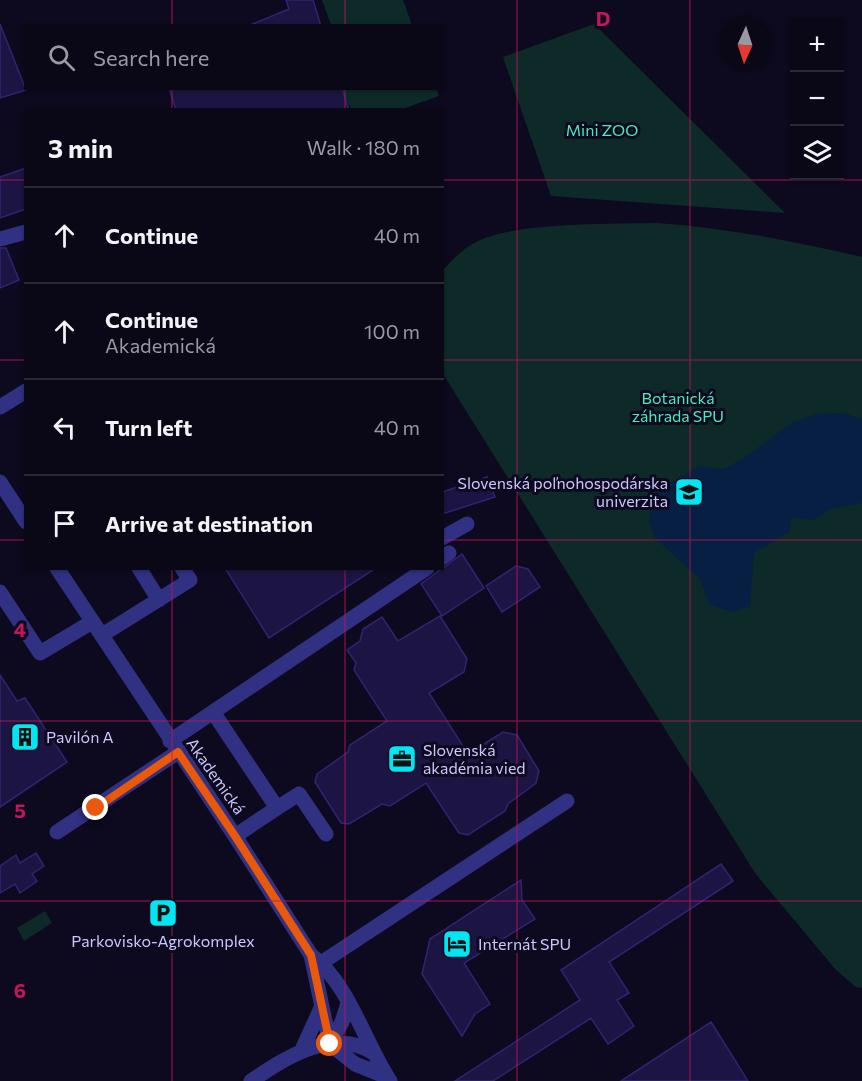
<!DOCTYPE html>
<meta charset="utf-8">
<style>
body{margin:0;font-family:Commissioner,sans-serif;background:#181624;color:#f1f3f6}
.controls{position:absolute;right:18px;top:18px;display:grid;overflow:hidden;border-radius:0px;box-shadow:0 2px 4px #0004}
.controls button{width:54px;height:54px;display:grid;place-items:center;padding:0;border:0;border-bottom:2px solid #2a2936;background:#0a0817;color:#f1f3f6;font:30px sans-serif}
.compass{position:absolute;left:718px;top:18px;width:54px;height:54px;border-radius:50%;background:#0a0817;box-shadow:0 2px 4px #0004;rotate:183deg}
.stop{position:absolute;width:18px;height:18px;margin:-14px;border:4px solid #ea580c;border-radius:50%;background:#fff}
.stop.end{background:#ea580c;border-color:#fff;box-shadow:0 2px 6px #0008}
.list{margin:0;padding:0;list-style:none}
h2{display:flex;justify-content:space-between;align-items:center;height:78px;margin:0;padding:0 24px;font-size:26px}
h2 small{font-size:20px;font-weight:400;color:#999aa1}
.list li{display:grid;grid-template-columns:39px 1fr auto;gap:18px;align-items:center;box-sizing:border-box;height:96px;padding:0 24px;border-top:2px solid #2a2936}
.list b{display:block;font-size:22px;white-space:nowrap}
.list p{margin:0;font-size:20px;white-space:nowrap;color:#999aa1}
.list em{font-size:20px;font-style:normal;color:#999aa1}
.icon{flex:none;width:33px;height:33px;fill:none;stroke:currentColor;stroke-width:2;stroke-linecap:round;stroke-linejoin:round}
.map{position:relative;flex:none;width:862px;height:1081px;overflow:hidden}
.search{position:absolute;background:#0a0817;box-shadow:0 2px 4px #0004;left:24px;top:24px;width:420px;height:66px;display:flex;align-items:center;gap:15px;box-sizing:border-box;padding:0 21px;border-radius:0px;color:#999aa1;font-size:22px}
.panel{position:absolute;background:#0a0817;box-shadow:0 2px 4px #0004;left:24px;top:108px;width:420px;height:462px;border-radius:0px}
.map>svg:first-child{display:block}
.green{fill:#0d2a28}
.water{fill:#061f42}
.building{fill:#1c1442;stroke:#302471;stroke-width:1.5}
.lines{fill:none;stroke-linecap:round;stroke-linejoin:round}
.minor{stroke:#303183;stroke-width:15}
.route{stroke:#ea580c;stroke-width:8}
.grid{fill:none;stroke:#c2185b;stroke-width:1.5;stroke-opacity:0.55}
.labels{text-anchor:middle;stroke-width:6;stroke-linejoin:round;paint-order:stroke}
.park-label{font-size:16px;fill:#49ebbb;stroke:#0d0a1f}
.poi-label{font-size:16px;fill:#ccc8ff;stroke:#0d0a1f;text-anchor:start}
.street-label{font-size:16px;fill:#ccc8ff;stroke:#0d0a1f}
.grid-label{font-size:20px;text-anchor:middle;font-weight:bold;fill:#c2185b;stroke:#0d0a1f;stroke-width:6;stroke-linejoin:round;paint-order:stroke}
</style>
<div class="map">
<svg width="862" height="1081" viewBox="0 0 862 1081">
<rect width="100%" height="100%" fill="#0d0a1f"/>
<path class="green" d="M 322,0 L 403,0 L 412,25 L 331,25 Z
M 594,24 L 785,213 L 551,196 L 503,57 Z
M 342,89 L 436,89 L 439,96 L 402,109 L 351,109 Z
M 657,223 C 727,228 793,241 862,257 L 862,988 L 856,987 L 836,970 L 755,873 L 443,374 L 443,270 C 453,259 464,248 478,241 C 517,222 612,224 657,223 Z
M 45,911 L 52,923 L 24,941 L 17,928 Z"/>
<path class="water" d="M 843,413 L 862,419 L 862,503 L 831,509 L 814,520 L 792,518 L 789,532 L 754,553 L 750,606 L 733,612 L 710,605 L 700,579 L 655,538 L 649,521 L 651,506 L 659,489 L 700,466 L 724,469 L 742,459 L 792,423 L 817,414 Z"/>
<path class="building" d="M 286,0 L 313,0 L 321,26 L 248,26 L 289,9 Z
M 0,24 L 26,90 L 0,98 Z
M 169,88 L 342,88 L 349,110 L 176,110 Z
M 26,168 L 26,209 L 0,218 L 0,177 Z
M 0,248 L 6,248 L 19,280 L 0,288 Z
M 487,477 L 495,497 L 442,514 L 442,492 Z
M 462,554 L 484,588 L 442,616 L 421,584 Z
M 516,566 L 528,569 L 540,587 L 502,612 L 486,586 Z
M 225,568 L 376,568 L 269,638 Z
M 440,616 L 467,659 L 464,672 L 429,693 L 468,754 L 503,732 L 517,735 L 539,771 L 536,783 L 508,804 L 505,811 L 468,835 L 459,833 L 426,783 L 390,806 L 382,804 L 349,824 L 341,823 L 315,782 L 317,774 L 348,752 L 350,745 L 387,721 L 354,670 L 356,663 L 347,650 L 360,641 L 363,629 L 382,617 L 398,641 Z
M 0,675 L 17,701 L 25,698 L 67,762 L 0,807 Z
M 36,853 L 44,866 L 32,874 L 37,881 L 20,893 L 15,884 L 0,893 L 0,866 L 16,855 L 20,863 Z
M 721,864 L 733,881 L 609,962 L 629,993 L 617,1000 L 634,1026 L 608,1044 L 591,1018 L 493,1081 L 455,1081 L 580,1000 L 561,970 Z
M 521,880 L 522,900 L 535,919 L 464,963 L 490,1004 L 475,1014 L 462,1036 L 422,974 L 430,939 Z
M 711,1022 L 748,1081 L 621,1081 L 647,1064 Z"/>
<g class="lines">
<path class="minor" d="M 0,239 L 26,232
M 0,407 L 26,391
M 0,482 L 26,522
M 442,538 L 467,524
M 442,558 L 449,553
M 57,568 L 235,836 L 311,955 C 350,985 364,1042 390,1081
M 139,568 L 159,600
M 0,592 L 40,653 L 92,622
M 102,635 L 190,580 L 182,568
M 213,712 L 427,568
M 170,741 L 213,712 L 277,808 L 299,794 L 326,834
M 57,832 L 178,752
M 235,836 L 277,808
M 311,955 L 330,1044
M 321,963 L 567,801
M 330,1044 L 355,1064 L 387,1077
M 330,1044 L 342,1022 L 348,1003
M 301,1052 L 321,1008
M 251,1081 C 287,1057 332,1027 374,1053"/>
</g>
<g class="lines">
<path class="route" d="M 96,808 L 178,752 L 235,836 L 311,955 L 330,1044"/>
</g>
<path class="grid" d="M 172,0 L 172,26M 345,0 L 345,26M 517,0 L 517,1081M 690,0 L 690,1081M 172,88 L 172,110M 345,88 L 345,110M 0,180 L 26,180M 442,180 L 862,180M 0,360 L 26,360M 442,360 L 862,360M 0,540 L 26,540M 442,540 L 862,540M 172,568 L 172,1081M 345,568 L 345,1081M 0,721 L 862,721M 0,901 L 862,901"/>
<defs>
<g id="university-square" transform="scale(1.5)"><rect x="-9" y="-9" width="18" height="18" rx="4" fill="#00e6f3" stroke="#0d0a1f"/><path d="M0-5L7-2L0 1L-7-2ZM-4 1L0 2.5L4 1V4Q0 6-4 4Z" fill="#111"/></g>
<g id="building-square" transform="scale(1.5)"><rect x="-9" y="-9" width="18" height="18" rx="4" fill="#00e6f3" stroke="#0d0a1f"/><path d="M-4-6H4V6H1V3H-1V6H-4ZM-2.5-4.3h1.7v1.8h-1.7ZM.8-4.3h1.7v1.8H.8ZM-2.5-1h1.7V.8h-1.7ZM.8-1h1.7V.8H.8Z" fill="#111"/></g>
<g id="office-square" transform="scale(1.5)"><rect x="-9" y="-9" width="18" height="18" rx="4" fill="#00e6f3" stroke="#0d0a1f"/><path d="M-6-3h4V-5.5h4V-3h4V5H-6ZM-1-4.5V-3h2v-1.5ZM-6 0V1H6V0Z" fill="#111"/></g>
<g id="parking-square" transform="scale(1.5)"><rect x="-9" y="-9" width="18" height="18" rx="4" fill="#00e6f3" stroke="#0d0a1f"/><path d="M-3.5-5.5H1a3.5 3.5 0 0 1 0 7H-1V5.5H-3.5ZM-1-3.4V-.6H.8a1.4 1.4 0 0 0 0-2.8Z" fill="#111"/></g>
<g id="hotel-square" transform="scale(1.5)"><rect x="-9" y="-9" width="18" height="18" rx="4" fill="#00e6f3" stroke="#0d0a1f"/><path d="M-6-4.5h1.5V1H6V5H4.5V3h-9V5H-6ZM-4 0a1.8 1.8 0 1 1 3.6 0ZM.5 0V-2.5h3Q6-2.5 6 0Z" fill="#111"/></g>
</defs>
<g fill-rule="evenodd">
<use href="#university-square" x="689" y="492"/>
<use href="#building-square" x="25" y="737"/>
<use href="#office-square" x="402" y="759"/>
<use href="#parking-square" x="163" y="913"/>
<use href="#hotel-square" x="457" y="944"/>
</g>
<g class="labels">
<g class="park-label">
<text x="602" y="136">Mini ZOO</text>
<text x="678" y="404">Botanická<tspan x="678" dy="18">záhrada SPU</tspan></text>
</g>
<g class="poi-label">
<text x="668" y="489" text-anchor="end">Slovenská poľnohospodárska<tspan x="668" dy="18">univerzita</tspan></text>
<text x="46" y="743">Pavilón A</text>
<text x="423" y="756">Slovenská<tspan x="423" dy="18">akadémia vied</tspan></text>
<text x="163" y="947" text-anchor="middle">Parkovisko-Agrokomplex</text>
<text x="478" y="950">Internát SPU</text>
</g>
<g class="street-label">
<text transform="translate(216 776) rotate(55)" y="6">Akademická</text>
</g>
</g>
<g class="grid-label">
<text x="603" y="26">D</text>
<text x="20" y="637">4</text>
<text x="20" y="818">5</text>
<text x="20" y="998">6</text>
</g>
</svg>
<div class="controls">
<button>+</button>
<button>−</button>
<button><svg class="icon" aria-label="layers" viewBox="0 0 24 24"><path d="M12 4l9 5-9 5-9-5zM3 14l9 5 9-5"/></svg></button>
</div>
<svg class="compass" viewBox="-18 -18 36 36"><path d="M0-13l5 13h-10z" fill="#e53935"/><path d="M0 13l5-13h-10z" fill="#999aa1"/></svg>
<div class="stop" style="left:330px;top:1044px"></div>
<div class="stop end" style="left:96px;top:808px"></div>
<div class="search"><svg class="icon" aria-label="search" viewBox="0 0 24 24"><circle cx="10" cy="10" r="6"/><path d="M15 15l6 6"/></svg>Search here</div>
<section class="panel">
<h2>3 min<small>Walk · 180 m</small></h2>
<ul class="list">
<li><svg class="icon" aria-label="ahead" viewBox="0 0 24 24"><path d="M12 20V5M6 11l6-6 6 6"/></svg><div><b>Continue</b></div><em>40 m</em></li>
<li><svg class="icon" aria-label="ahead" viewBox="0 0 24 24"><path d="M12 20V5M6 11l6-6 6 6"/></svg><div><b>Continue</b><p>Akademická</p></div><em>100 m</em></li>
<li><svg class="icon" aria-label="left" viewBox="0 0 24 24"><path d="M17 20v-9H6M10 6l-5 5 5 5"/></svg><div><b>Turn left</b></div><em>40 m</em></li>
<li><svg class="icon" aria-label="arrive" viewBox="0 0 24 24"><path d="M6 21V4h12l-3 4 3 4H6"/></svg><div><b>Arrive at destination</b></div></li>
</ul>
</section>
</div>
